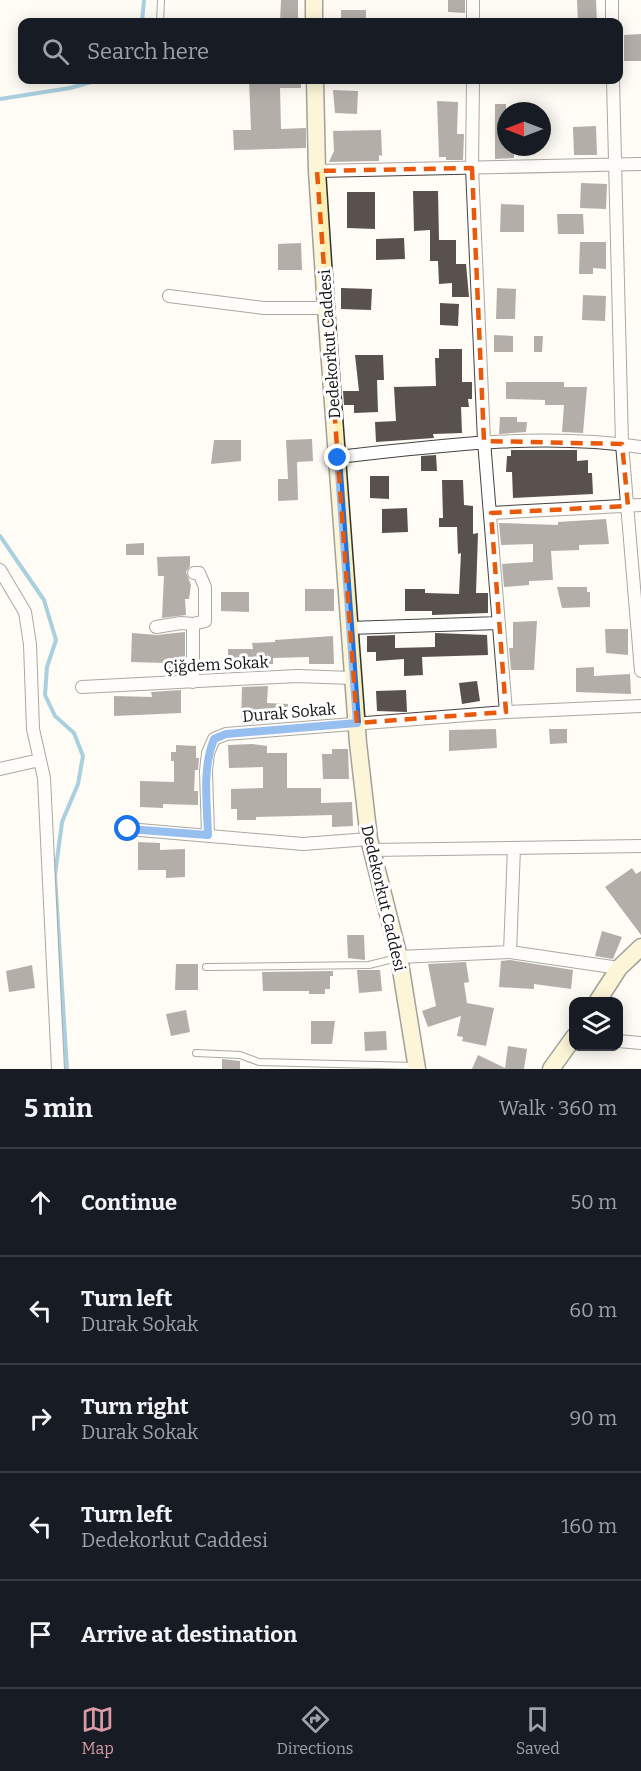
<!DOCTYPE html>
<meta charset="utf-8">
<style>
body{margin:0;font-family:Bitter,serif;background:#20242c;color:#f1f3f6}
.controls{position:absolute;right:18px;bottom:18px;display:grid;overflow:hidden;border-radius:12px;box-shadow:0 3px 15px #0003}
.controls button{width:54px;height:54px;display:grid;place-items:center;padding:0;border:0;border-bottom:2px solid #363941;background:#171b24;color:#f1f3f6;font:30px sans-serif}
.compass{position:absolute;left:497px;top:102px;width:54px;height:54px;border-radius:50%;background:#171b24;box-shadow:0 3px 15px #0003;rotate:270deg}
.stop{position:absolute;width:18px;height:18px;margin:-14px;border:4px solid #1a73e8;border-radius:50%;background:#fff}
.stop.end{background:#1a73e8;border-color:#fff;box-shadow:0 2px 6px #0008}
.list{margin:0;padding:0;list-style:none}
h2{display:flex;justify-content:space-between;align-items:center;height:78px;margin:0;padding:0 24px;font-size:26px}
h2 small{font-size:20px;font-weight:400;color:#9ea1a6}
.list li{display:grid;grid-template-columns:39px 1fr auto;gap:18px;align-items:center;box-sizing:border-box;height:108px;padding:0 24px;border-top:2px solid #363941}
.list b{display:block;font-size:22px;white-space:nowrap}
.list p{margin:0;font-size:20px;white-space:nowrap;color:#9ea1a6}
.list em{font-size:20px;font-style:normal;color:#9ea1a6}
.icon{flex:none;width:33px;height:33px;fill:none;stroke:currentColor;stroke-width:2;stroke-linecap:round;stroke-linejoin:round}
.map{position:relative;flex:none;width:641px;height:1069px;overflow:hidden}
.search{position:absolute;background:#171b24;box-shadow:0 3px 15px #0003;left:18px;right:18px;top:18px;height:66px;display:flex;align-items:center;gap:15px;box-sizing:border-box;padding:0 21px;border-radius:12px;color:#9ea1a6;font-size:22px}
.sheet{height:618px;background:#171b24}
nav{display:flex;justify-content:space-around;align-items:center;box-sizing:border-box;height:84px;border-top:2px solid #363941;background:#171b24;font-size:16px;color:#9ea1a6}
nav a{display:grid;justify-items:center;gap:3px}
nav .on{color:#d99aa3}
.map>svg:first-child{display:block}
.lines{fill:none;stroke-linecap:round;stroke-linejoin:round}
.stream{stroke:#459cc8;stroke-width:4}
.building{fill:#59514d}
.lane-casing{stroke:#434343;stroke-width:8}
.street-casing{stroke:#434343;stroke-width:14}
.secondary-casing{stroke:#323232;stroke-width:19}
.lane{stroke:#fff;stroke-width:6}
.street{stroke:#fff;stroke-width:12}
.secondary{stroke:#fbeeb3;stroke-width:16}
.route{stroke:#1a73e8;stroke-width:8}
.marked{fill:none;stroke:#e8590c;stroke-width:4.5;stroke-dasharray:12 8;stroke-linejoin:round}
.labels{text-anchor:middle;stroke-width:6;stroke-linejoin:round;paint-order:stroke}
.street-label{font-size:16px;fill:#101010;stroke:#fff}
</style>
<div class="map">
<svg width="641" height="1069" viewBox="0 0 641 1069">
<rect width="100%" height="100%" fill="#fefcf4"/>
<g class="lines">
<path class="stream" d="M 142,22 L 144,0
M 0,99 L 70,88 L 98,80
M 0,536 L 44,600 L 56,640 L 47,667 L 45,695 L 55,716 L 74,733 L 83,756 L 78,784 L 62,822 L 55,875 L 67,1069"/>
</g>
<path class="building" d="M 281,0 L 298,0 L 298,22 L 280,22 Z
M 448,0 L 465,0 L 465,13 L 448,12 Z
M 577,0 L 596,0 L 597,22 L 578,22 Z
M 341,10 L 366,10 L 366,22 L 341,22 Z
M 641,34 L 641,61 L 624,61 L 624,35 Z
M 249,80 L 301,80 L 301,88 L 280,88 L 281,129 L 306,128 L 306,148 L 234,150 L 233,130 L 251,130 Z
M 333,90 L 358,91 L 357,114 L 335,113 Z
M 437,101 L 458,102 L 457,134 L 464,134 L 463,160 L 446,160 L 446,157 L 439,157 Z
M 495,104 L 506,104 L 506,147 L 514,147 L 514,158 L 495,159 Z
M 596,126 L 597,155 L 574,155 L 573,127 Z
M 381,130 L 382,156 L 379,155 L 379,161 L 329,162 L 334,151 L 333,131 Z
M 581,183 L 607,184 L 606,209 L 580,208 Z
M 413,191 L 438,191 L 439,240 L 456,240 L 456,264 L 466,264 L 469,297 L 452,297 L 452,283 L 439,284 L 438,261 L 430,261 L 430,230 L 414,231 Z
M 347,192 L 375,192 L 375,229 L 347,228 Z
M 501,204 L 524,205 L 524,232 L 500,232 Z
M 557,214 L 583,214 L 584,234 L 558,234 Z
M 404,238 L 405,259 L 376,260 L 376,239 Z
M 580,242 L 606,242 L 606,269 L 593,268 L 593,274 L 579,274 Z
M 301,243 L 302,270 L 278,270 L 278,244 Z
M 341,288 L 372,289 L 371,310 L 341,309 Z
M 497,288 L 516,289 L 515,319 L 496,319 Z
M 583,295 L 606,296 L 605,321 L 582,320 Z
M 440,303 L 459,304 L 458,326 L 440,325 Z
M 494,335 L 513,336 L 513,352 L 494,352 Z
M 534,336 L 543,336 L 542,352 L 534,352 Z
M 439,349 L 462,349 L 462,382 L 472,382 L 472,399 L 468,399 L 469,407 L 461,407 L 462,433 L 433,434 L 434,438 L 376,442 L 375,422 L 396,421 L 394,387 L 436,386 L 435,358 L 439,358 Z
M 355,355 L 383,355 L 384,380 L 377,380 L 378,412 L 354,413 L 354,405 L 344,405 L 343,391 L 359,391 Z
M 506,382 L 564,382 L 564,387 L 587,387 L 583,433 L 562,432 L 564,405 L 545,405 L 545,400 L 506,399 Z
M 500,417 L 517,417 L 517,422 L 527,422 L 526,432 L 499,434 Z
M 312,439 L 313,461 L 297,462 L 298,500 L 278,501 L 278,479 L 288,479 L 286,440 Z
M 214,440 L 241,440 L 241,461 L 211,464 Z
M 511,450 L 577,450 L 577,461 L 588,460 L 588,473 L 592,473 L 593,494 L 513,498 L 512,472 L 506,472 L 507,456 L 511,456 Z
M 436,455 L 437,471 L 421,471 L 421,456 Z
M 370,476 L 389,476 L 389,499 L 370,498 Z
M 442,480 L 463,480 L 464,505 L 473,506 L 473,534 L 478,533 L 476,593 L 488,593 L 488,613 L 432,615 L 432,611 L 405,611 L 405,589 L 425,589 L 425,593 L 459,594 L 461,553 L 458,554 L 457,527 L 439,527 L 439,518 L 443,518 Z
M 407,508 L 408,532 L 382,533 L 382,509 Z
M 606,519 L 609,544 L 579,545 L 579,550 L 551,551 L 553,580 L 529,581 L 529,585 L 504,587 L 502,564 L 533,562 L 533,544 L 501,545 L 499,523 L 558,525 L 558,522 Z
M 144,543 L 144,555 L 126,555 L 126,544 Z
M 190,556 L 190,566 L 186,572 L 191,585 L 189,599 L 185,599 L 186,615 L 162,618 L 164,576 L 158,576 L 157,557 Z
M 557,587 L 587,587 L 587,592 L 590,592 L 590,607 L 562,608 Z
M 305,589 L 334,589 L 334,611 L 305,611 Z
M 221,592 L 249,592 L 249,612 L 221,611 Z
M 537,621 L 534,670 L 511,670 L 509,648 L 513,648 L 513,622 Z
M 605,629 L 628,629 L 628,655 L 606,653 Z
M 185,632 L 185,673 L 167,674 L 166,663 L 131,662 L 132,633 L 157,635 Z
M 435,633 L 487,635 L 488,655 L 422,657 L 423,675 L 404,676 L 404,659 L 376,661 L 376,652 L 367,652 L 367,636 L 395,635 L 395,648 L 435,647 Z
M 333,636 L 334,664 L 309,664 L 309,657 L 273,658 L 273,664 L 247,664 L 247,668 L 228,668 L 228,649 L 253,649 L 252,643 L 275,642 L 275,640 Z
M 594,667 L 594,676 L 630,674 L 631,694 L 576,692 L 576,668 Z
M 477,681 L 480,701 L 462,704 L 459,683 Z
M 268,686 L 267,703 L 288,704 L 287,721 L 241,724 L 242,687 Z
M 181,690 L 181,713 L 114,716 L 114,696 L 152,697 L 151,692 Z
M 406,690 L 407,712 L 377,711 L 376,691 Z
M 496,729 L 497,748 L 449,751 L 449,730 Z
M 549,729 L 567,729 L 567,743 L 550,744 Z
M 253,744 L 267,746 L 267,753 L 287,753 L 287,788 L 321,788 L 321,803 L 352,802 L 353,826 L 332,827 L 332,815 L 256,817 L 256,820 L 237,820 L 237,809 L 231,809 L 231,789 L 263,788 L 263,767 L 229,768 L 228,745 Z
M 176,745 L 196,746 L 196,758 L 199,758 L 198,770 L 195,770 L 194,791 L 198,791 L 198,805 L 163,804 L 163,808 L 140,807 L 140,781 L 174,782 L 174,761 L 171,761 L 171,752 L 176,752 Z
M 332,749 L 348,749 L 349,779 L 323,779 L 322,754 L 332,754 Z
M 138,842 L 160,843 L 160,850 L 185,849 L 185,877 L 166,878 L 166,870 L 138,870 Z
M 632,868 L 636,874 L 641,871 L 641,935 L 605,887 Z
M 602,931 L 622,937 L 613,959 L 595,956 Z
M 347,935 L 364,935 L 365,960 L 348,958 Z
M 510,960 L 573,970 L 571,989 L 534,984 L 534,989 L 499,987 L 501,961 Z
M 466,962 L 469,982 L 464,983 L 467,1003 L 494,1008 L 486,1046 L 462,1041 L 463,1037 L 457,1036 L 461,1016 L 428,1027 L 422,1011 L 436,1006 L 428,964 Z
M 176,964 L 198,964 L 198,990 L 175,990 Z
M 32,965 L 35,988 L 9,992 L 6,971 Z
M 357,970 L 380,970 L 382,991 L 359,993 Z
M 333,971 L 333,976 L 330,976 L 330,989 L 325,989 L 325,994 L 309,994 L 309,991 L 263,991 L 262,972 Z
M 186,1010 L 190,1032 L 171,1036 L 166,1014 Z
M 311,1021 L 335,1021 L 332,1044 L 311,1044 Z
M 386,1031 L 387,1050 L 365,1051 L 364,1032 Z
M 508,1046 L 527,1049 L 524,1069 L 472,1069 L 478,1055 L 505,1068 Z
M 222,1059 L 240,1061 L 240,1069 L 222,1069 Z"/>
<g class="lines">
<g class="lane-casing">
<path id="lane" d="M 160,22 L 161,0
M 206,967 L 369,965 L 397,958
M 196,1053 L 240,1055 L 259,1062 L 416,1066"/>
</g>
<g class="street-casing">
<path id="street" d="M 612,0 L 612,22
M 473,22 L 473,0
M 473,80 L 472,168 L 484,441 L 506,712
M 613,80 L 622,444 L 641,671
M 317,171 L 641,164
M 169,296 L 264,308 L 326,308
M 338,457 C 438,446 540,432 641,447
M 491,513 L 641,505
M 0,570 L 25,612 L 30,644 L 33,729 L 44,778 L 58,1069
M 156,627 L 181,623 L 193,624
M 348,628 L 499,623
M 193,682 L 193,624 L 205,621 L 205,587 L 199,573 L 194,573
M 82,687 L 297,676 L 352,678
M 0,769 L 40,760
M 128,829 L 303,844 L 369,839
M 208,835 L 206,771 L 208,753 L 214,739 L 226,734 L 506,712 L 641,706
M 371,850 L 641,846
M 510,952 L 514,848
M 399,957 L 510,952 L 619,968
M 618,1041 L 641,1043"/>
</g>
<g class="secondary-casing">
<path id="secondary" d="M 314,0 L 314,22
M 315,80 L 317,171 L 326,308 L 358,743 L 369,839 L 399,957 L 417,1069
M 597,1002 L 619,968 L 641,947
M 551,1069 L 574,1037"/>
</g>
<use href="#lane" class="lane"/>
<use href="#street" class="street"/>
<use href="#secondary" class="secondary"/>
</g>
<g class="lines">
<path class="route" d="M 128,829 L 208,835 C 207,803 202,769 214,739 L 226,734 L 357,723 L 338,458"/>
</g>
<path d="M0 0H641V1069H0ZM 472,168 L 484,441 L 622,444 L 628,506 L 491,513 L 506,712 L 357,723 L 317,171 Z" fill="#fefcf4" fill-opacity=".55" fill-rule="evenodd"/>
<path class="marked" d="M 472,168 L 484,441 L 622,444 L 628,506 L 491,513 L 506,712 L 357,723 L 317,171 Z"/>
<g class="labels">
<g class="street-label">
<text transform="translate(329 344) rotate(-94)" y="6">Dedekorkut Caddesi</text>
<text transform="translate(216 664) rotate(-3)" y="6">Çiğdem Sokak</text>
<text transform="translate(289 712) rotate(-5)" y="6">Durak Sokak</text>
<text transform="translate(384 898) rotate(77)" y="6">Dedekorkut Caddesi</text>
</g>
</g>
</svg>
<div class="controls">
<button><svg class="icon" aria-label="layers" viewBox="0 0 24 24"><path d="M12 4l9 5-9 5-9-5zM3 14l9 5 9-5"/></svg></button>
</div>
<svg class="compass" viewBox="-18 -18 36 36"><path d="M0-13l5 13h-10z" fill="#e53935"/><path d="M0 13l5-13h-10z" fill="#9ea1a6"/></svg>
<div class="stop" style="left:128px;top:829px"></div>
<div class="stop end" style="left:338px;top:458px"></div>
<div class="search"><svg class="icon" aria-label="search" viewBox="0 0 24 24"><circle cx="10" cy="10" r="6"/><path d="M15 15l6 6"/></svg>Search here</div>
</div>
<section class="sheet">
<h2>5 min<small>Walk · 360 m</small></h2>
<ul class="list">
<li><svg class="icon" aria-label="ahead" viewBox="0 0 24 24"><path d="M12 20V5M6 11l6-6 6 6"/></svg><div><b>Continue</b></div><em>50 m</em></li>
<li><svg class="icon" aria-label="left" viewBox="0 0 24 24"><path d="M17 20v-9H6M10 6l-5 5 5 5"/></svg><div><b>Turn left</b><p>Durak Sokak</p></div><em>60 m</em></li>
<li><svg class="icon" aria-label="right" viewBox="0 0 24 24"><path d="M7 20v-9h11M14 6l5 5-5 5"/></svg><div><b>Turn right</b><p>Durak Sokak</p></div><em>90 m</em></li>
<li><svg class="icon" aria-label="left" viewBox="0 0 24 24"><path d="M17 20v-9H6M10 6l-5 5 5 5"/></svg><div><b>Turn left</b><p>Dedekorkut Caddesi</p></div><em>160 m</em></li>
<li><svg class="icon" aria-label="arrive" viewBox="0 0 24 24"><path d="M6 21V4h12l-3 4 3 4H6"/></svg><div><b>Arrive at destination</b></div></li>
</ul>
</section>
<nav>
<a class="on"><svg class="icon" aria-label="map" viewBox="0 0 24 24"><path d="M3 6l6-2 6 2 6-2v14l-6 2-6-2-6 2zM9 4v14M15 6v14"/></svg>Map</a>
<a><svg class="icon" aria-label="directions" viewBox="0 0 24 24"><path d="M12 3l9 9-9 9-9-9zM9 14v-3h6M13 9l2 2-2 2"/></svg>Directions</a>
<a><svg class="icon" aria-label="saved" viewBox="0 0 24 24"><path d="M7 4h10v16l-5-4-5 4z"/></svg>Saved</a>
</nav>
